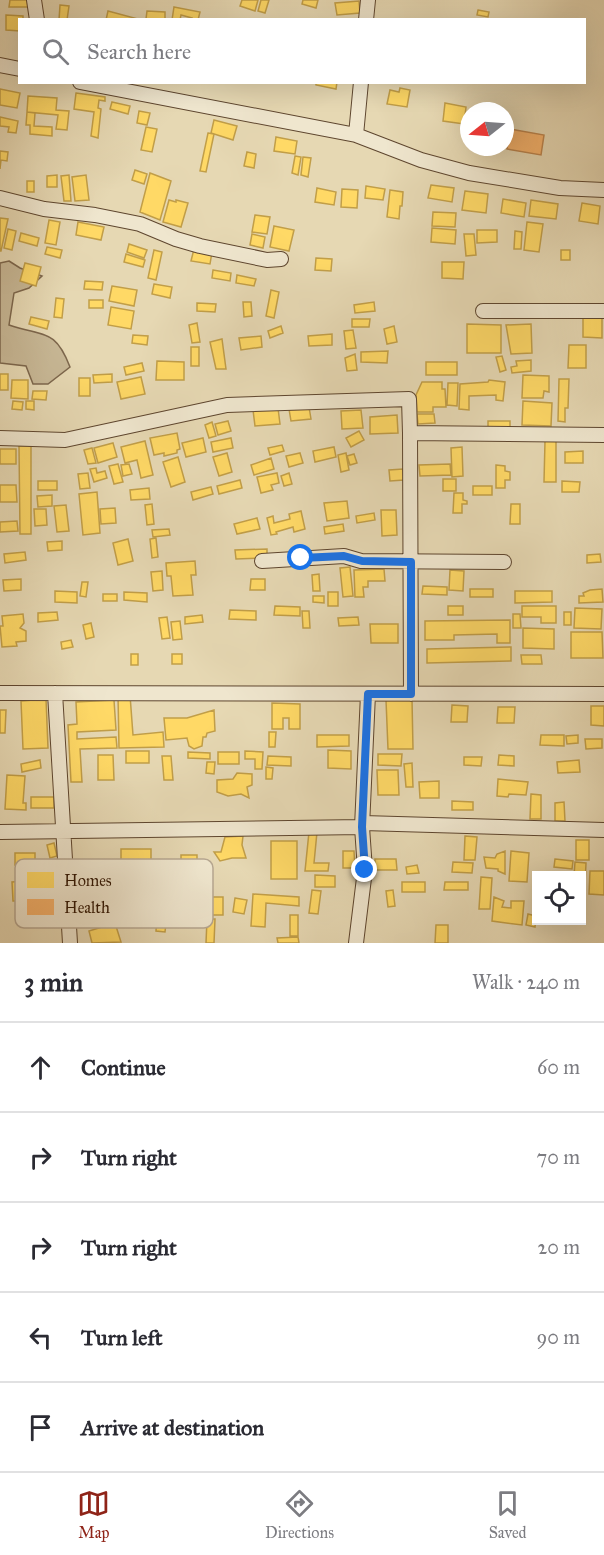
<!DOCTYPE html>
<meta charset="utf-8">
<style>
body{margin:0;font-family:"IM FELL Great Primer",serif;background:#f7f7f7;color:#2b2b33}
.controls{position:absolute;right:18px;bottom:18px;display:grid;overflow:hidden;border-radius:0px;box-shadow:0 6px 24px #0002}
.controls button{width:54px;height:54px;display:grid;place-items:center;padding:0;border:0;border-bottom:2px solid #e1e1e2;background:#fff;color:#2b2b33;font:30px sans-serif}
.compass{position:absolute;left:460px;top:102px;width:54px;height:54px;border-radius:50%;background:#fff;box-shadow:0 6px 24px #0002;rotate:253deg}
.stop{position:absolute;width:18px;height:18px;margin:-14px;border:4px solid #1a73e8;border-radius:50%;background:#fff}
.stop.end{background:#1a73e8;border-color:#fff;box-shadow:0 2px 6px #0008}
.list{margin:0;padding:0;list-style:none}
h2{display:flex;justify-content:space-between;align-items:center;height:78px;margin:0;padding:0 24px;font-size:26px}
h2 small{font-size:20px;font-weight:400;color:#7c7c81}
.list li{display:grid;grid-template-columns:39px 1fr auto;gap:18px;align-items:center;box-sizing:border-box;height:90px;padding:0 24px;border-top:2px solid #e1e1e2}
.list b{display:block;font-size:22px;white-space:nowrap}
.list em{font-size:20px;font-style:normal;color:#7c7c81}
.icon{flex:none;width:33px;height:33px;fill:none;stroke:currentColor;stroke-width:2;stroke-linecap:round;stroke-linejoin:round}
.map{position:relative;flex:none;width:604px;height:943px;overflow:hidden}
.search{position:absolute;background:#fff;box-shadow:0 6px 24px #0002;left:18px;right:18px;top:18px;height:66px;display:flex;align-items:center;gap:15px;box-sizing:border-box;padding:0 21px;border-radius:0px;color:#7c7c81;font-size:22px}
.sheet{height:528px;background:#fff}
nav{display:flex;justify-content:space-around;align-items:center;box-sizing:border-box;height:84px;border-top:2px solid #e1e1e2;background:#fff;font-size:16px;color:#7c7c81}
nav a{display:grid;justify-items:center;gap:3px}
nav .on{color:#8f2418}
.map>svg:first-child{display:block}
.green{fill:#c7b795;stroke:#7c664c;stroke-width:1.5}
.homes{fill:#ffd966;stroke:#c19e48;stroke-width:1.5}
.health{fill:#f6b26b;stroke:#bb834c;stroke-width:1.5}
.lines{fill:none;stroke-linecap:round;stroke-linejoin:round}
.street-casing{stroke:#5e462f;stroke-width:16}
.street{stroke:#efe6ce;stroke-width:14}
.route{stroke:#1a73e8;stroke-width:8}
.key{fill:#efe6ce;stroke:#b6a791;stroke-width:1.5}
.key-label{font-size:16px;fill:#301503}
</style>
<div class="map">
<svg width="604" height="943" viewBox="0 0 604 943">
<rect width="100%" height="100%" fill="#e6d8b3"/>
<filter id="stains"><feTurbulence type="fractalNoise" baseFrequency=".00333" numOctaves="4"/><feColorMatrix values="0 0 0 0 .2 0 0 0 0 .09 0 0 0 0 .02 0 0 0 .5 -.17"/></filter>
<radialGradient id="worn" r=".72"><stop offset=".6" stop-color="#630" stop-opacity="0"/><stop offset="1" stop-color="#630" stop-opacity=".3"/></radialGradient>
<path class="green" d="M 9,261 L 20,268 L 42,276 L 29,288 L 14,293 L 9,325 C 44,337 55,328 70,367 L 48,384 L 33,384 L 26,366 L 0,363 L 0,263 Z"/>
<path class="homes" d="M 10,0 L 28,0 L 28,7 L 9,7 Z
M 242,0 L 258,0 L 255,11 L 240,6 Z
M 261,0 L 269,0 L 265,13 L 258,11 Z
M 303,0 L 318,0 L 316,8 L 302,4 Z
M 359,1 L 360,13 L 337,15 L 335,3 Z
M 60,5 L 69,6 L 67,20 L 59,20 Z
M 174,7 L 200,12 L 198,20 L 191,20 L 192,18 L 181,15 L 180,20 L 172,20 Z
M 478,10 L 489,12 L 488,17 L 477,15 Z
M 108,11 L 138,19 L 138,20 L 106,20 Z
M 147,11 L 165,12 L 165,20 L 146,19 Z
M 6,15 L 23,16 L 23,20 L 20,20 L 20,31 L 6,30 Z
M 316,82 L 337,82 L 336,89 L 316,85 Z
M 400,88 L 410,90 L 407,107 L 387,104 L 390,90 L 399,92 Z
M 0,89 L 20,93 L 17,108 L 0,105 Z
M 76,93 L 105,97 L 105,101 L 99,100 L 98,108 L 101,109 L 98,138 L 91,136 L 94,112 L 74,109 Z
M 28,96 L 57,98 L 56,110 L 69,111 L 67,130 L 56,129 L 58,115 L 27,112 Z
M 112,102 L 130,106 L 128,114 L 110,109 Z
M 445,103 L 466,107 L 464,124 L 443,121 Z
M 139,111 L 150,113 L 147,125 L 137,123 Z
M 27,112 L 35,113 L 34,126 L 52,127 L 52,136 L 30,134 L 30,125 L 26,125 Z
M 0,117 L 18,121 L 16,133 L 8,132 L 9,127 L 0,126 Z
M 214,120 L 237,126 L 233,140 L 211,133 Z
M 146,127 L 157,129 L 152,152 L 141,150 Z
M 208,133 L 214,134 L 206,172 L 200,171 Z
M 276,137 L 297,141 L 295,154 L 274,151 Z
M 0,151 L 8,152 L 7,161 L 1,160 L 0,169 Z
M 247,152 L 256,154 L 254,168 L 244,166 Z
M 295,156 L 301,157 L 298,175 L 292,173 Z
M 303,157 L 311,158 L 308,177 L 301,175 Z
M 135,170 L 147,174 L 144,184 L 132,180 Z
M 150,173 L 171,181 L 160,220 L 140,212 Z
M 57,175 L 57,187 L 47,187 L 47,176 Z
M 69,175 L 71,201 L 64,201 L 61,176 Z
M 86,175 L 89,200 L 75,201 L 72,177 Z
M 27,181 L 34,181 L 34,192 L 27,192 Z
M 431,185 L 454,188 L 452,202 L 428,198 Z
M 366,186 L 385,189 L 383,200 L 365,198 Z
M 317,188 L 336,192 L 334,205 L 315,202 Z
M 342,189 L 358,190 L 357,208 L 341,207 Z
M 390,190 L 403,192 L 402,206 L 400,206 L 399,219 L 387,217 Z
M 465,191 L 488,194 L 486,213 L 462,210 Z
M 503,199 L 526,203 L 524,217 L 501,213 Z
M 169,200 L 176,202 L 176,200 L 188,203 L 181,227 L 163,222 Z
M 531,200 L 558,204 L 556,219 L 529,216 Z
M 582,203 L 600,206 L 598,224 L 579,221 Z
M 433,212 L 456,213 L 455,227 L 432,226 Z
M 255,215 L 270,217 L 267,234 L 252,232 Z
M 0,218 L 8,219 L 1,251 L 0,251 Z
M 49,220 L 60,222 L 56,245 L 45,243 Z
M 78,222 L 104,227 L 101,240 L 76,235 Z
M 527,222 L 543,224 L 539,252 L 524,250 Z
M 274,226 L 294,230 L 289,251 L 270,247 Z
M 432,228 L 456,230 L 455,244 L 431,242 Z
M 8,229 L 16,231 L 12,250 L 4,248 Z
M 477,230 L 497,230 L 497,242 L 477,243 Z
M 515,231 L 522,232 L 521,249 L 514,249 Z
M 21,233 L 39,238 L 37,246 L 19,241 Z
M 252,234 L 265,237 L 263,248 L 250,245 Z
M 464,234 L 474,234 L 476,255 L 466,256 Z
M 129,244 L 147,250 L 144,258 L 127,252 Z
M 47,247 L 62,250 L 60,258 L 45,254 Z
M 194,249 L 212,252 L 210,264 L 191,261 Z
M 154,250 L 162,252 L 156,280 L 148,278 Z
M 561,250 L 570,250 L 570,260 L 561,260 Z
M 126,254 L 145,260 L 143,267 L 124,262 Z
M 316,258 L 332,259 L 331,271 L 315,270 Z
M 442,262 L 464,262 L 463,279 L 442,278 Z
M 25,263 L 41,267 L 36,286 L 20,281 Z
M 213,270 L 231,273 L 230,281 L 212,278 Z
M 237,275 L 256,279 L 254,286 L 236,283 Z
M 85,281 L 103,282 L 102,290 L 84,289 Z
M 154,284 L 172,287 L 170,298 L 152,294 Z
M 112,286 L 137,290 L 134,306 L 109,301 Z
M 271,290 L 279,292 L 274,318 L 266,316 Z
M 56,298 L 64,299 L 62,318 L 54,317 Z
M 89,300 L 103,300 L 103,308 L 89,308 Z
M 243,302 L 251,302 L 252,316 L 244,317 Z
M 374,302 L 375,311 L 355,313 L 354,305 Z
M 197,303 L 216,304 L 215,312 L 197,311 Z
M 111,307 L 134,311 L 131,329 L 108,325 Z
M 31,317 L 49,321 L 47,329 L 29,324 Z
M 583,317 L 602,318 L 602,338 L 583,337 Z
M 352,319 L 370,319 L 369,327 L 352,327 Z
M 197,323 L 200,342 L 192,343 L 189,325 Z
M 467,324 L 501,325 L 501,353 L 467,353 Z
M 531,324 L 532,353 L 511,354 L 506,325 Z
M 281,326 L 283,333 L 270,338 L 268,331 Z
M 394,326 L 397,342 L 387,344 L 384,329 Z
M 353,330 L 356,348 L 346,349 L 344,331 Z
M 332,334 L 332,345 L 309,346 L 308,336 Z
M 133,335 L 148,336 L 147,345 L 132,343 Z
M 261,336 L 262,347 L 241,350 L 239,338 Z
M 222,339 L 226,369 L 216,369 L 210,342 Z
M 569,345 L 586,345 L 586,368 L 568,368 Z
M 191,347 L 199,347 L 199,366 L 191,366 Z
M 388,351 L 387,363 L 361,362 L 361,352 Z
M 355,354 L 357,370 L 347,371 L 345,358 Z
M 502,356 L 506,370 L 500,372 L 496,357 Z
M 531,360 L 531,371 L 512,373 L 511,367 L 517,366 L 516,361 Z
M 157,361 L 184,362 L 184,380 L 156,380 Z
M 426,362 L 457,362 L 457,375 L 426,375 Z
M 142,363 L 144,371 L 126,375 L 124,367 Z
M 0,374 L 8,374 L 8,390 L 0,390 Z
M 112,374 L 112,382 L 94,383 L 93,375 Z
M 523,375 L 549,376 L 549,392 L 544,391 L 543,398 L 522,398 Z
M 141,377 L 145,394 L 121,399 L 117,382 Z
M 79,378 L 90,378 L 90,396 L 79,396 Z
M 559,379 L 569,379 L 568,408 L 565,408 L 565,422 L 558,421 Z
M 12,380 L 28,380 L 28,399 L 11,398 Z
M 489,380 L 505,382 L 503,401 L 496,400 L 496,395 L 469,396 L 469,410 L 459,409 L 460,384 L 488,382 Z
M 422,382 L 442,382 L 442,389 L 445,389 L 446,407 L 433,407 L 433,412 L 417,412 L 416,395 Z
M 448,383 L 458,383 L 457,406 L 447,405 Z
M 33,391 L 47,391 L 46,400 L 32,399 Z
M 13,401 L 23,402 L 22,410 L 12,409 Z
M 26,401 L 34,401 L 34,410 L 26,409 Z
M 523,401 L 552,403 L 551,426 L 522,425 Z
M 309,407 L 311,419 L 291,421 L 289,409 Z
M 278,408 L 280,424 L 255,426 L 253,410 Z
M 361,410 L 363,428 L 342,429 L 341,411 Z
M 417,414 L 434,414 L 435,423 L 418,424 Z
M 397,415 L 398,433 L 370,434 L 370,417 Z
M 228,421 L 231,431 L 218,435 L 215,424 Z
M 488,421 L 510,421 L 510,428 L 488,428 Z
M 212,422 L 216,436 L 209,438 L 205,425 Z
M 359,431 L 364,440 L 351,447 L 346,438 Z
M 177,433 L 180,449 L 177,450 L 177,453 L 164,456 L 164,453 L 154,455 L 150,438 Z
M 203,438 L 206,452 L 186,457 L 182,443 Z
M 231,438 L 233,448 L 213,452 L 211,442 Z
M 145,441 L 153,475 L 141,478 L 137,460 L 125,463 L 121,447 Z
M 545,441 L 556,441 L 556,482 L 544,482 Z
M 113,443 L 117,457 L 98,463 L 94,448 Z
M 282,445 L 284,451 L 270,455 L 268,448 Z
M 19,446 L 31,446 L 31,534 L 20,534 Z
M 334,447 L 336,457 L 315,462 L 313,451 Z
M 462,447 L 463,476 L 452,477 L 451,448 Z
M 92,448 L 96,463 L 88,464 L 84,450 Z
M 0,449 L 16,449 L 16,464 L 0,464 Z
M 583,451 L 583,463 L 565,463 L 565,452 Z
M 227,453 L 232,472 L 219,476 L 213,457 Z
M 300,453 L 303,463 L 289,467 L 286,456 Z
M 346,453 L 349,470 L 341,472 L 338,455 Z
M 354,454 L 357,463 L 350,465 L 347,456 Z
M 178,457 L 185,482 L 171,487 L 163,462 Z
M 271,458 L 274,469 L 254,475 L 251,465 Z
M 118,464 L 123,482 L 114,484 L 109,466 Z
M 129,464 L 132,474 L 123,476 L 121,465 Z
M 450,464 L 451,475 L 420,476 L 419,465 Z
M 496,465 L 505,466 L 505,471 L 510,472 L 510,480 L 505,480 L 505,488 L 496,488 Z
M 96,468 L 97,473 L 105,471 L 107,478 L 94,482 L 90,469 Z
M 403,469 L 404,480 L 390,481 L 389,470 Z
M 88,473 L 90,488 L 80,489 L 78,474 Z
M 277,473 L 279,483 L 271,485 L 273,490 L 261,493 L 257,477 Z
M 289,473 L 292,484 L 284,486 L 281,476 Z
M 443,479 L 456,479 L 456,491 L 443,491 Z
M 240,480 L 242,488 L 219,494 L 217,486 Z
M 38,481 L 57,481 L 57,490 L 38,490 Z
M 562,481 L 580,482 L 579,492 L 562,492 Z
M 0,485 L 16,485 L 17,502 L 0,502 Z
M 473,486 L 492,486 L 492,495 L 473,495 Z
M 211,487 L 213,494 L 193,500 L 191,492 Z
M 149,488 L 150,499 L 131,500 L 130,490 Z
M 97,492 L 100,533 L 83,535 L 79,494 Z
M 454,493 L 463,493 L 463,500 L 467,501 L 467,504 L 462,504 L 462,513 L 453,513 Z
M 52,495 L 52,506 L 38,507 L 37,496 Z
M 347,501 L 349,518 L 327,521 L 324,503 Z
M 152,504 L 154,524 L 147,525 L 145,505 Z
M 511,504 L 520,504 L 520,524 L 510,524 Z
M 66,505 L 69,531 L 57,532 L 54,506 Z
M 115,508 L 116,523 L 101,524 L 100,509 Z
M 34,509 L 46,509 L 47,525 L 35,526 Z
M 381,510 L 396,510 L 397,535 L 382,536 Z
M 301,511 L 305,529 L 294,532 L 293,527 L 276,532 L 277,534 L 271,535 L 267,518 L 273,516 L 274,523 L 290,519 L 289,514 Z
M 374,513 L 375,520 L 357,523 L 356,516 Z
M 257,518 L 260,529 L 237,534 L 234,524 Z
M 17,521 L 18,531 L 0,532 L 0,522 Z
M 343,524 L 344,531 L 325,534 L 324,527 Z
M 169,529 L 170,535 L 153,537 L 152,530 Z
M 156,538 L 158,557 L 152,558 L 150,539 Z
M 128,539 L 133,561 L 118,565 L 113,543 Z
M 62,541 L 62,550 L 48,551 L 47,542 Z
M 267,549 L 267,558 L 236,559 L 235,550 Z
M 25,552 L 26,560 L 5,563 L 4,554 Z
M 600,554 L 601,562 L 587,563 L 587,555 Z
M 195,561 L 196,575 L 191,575 L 193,595 L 173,596 L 171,576 L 167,576 L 166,563 Z
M 350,567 L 353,596 L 343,597 L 340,568 Z
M 384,569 L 385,581 L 368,581 L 368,587 L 363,587 L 364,597 L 355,597 L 354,570 Z
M 450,570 L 464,571 L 463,591 L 449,590 Z
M 162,571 L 163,590 L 153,591 L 151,572 Z
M 319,574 L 320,591 L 313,591 L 312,575 Z
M 21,579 L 21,590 L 4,591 L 3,580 Z
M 251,579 L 265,579 L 265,590 L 250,590 Z
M 82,582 L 88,582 L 86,597 L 80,596 Z
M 423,586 L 447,587 L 447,595 L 422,594 Z
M 470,589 L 493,589 L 493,597 L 470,597 Z
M 602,589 L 603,602 L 579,603 L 579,596 L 584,596 L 583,593 L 590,590 Z
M 55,591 L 77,592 L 77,603 L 55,602 Z
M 515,591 L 552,591 L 552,602 L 515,603 Z
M 124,592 L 147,593 L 147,602 L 124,600 Z
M 328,592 L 338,592 L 338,606 L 328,606 Z
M 103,594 L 117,594 L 117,601 L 103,601 Z
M 313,596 L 324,596 L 324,603 L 313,602 Z
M 275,606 L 300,607 L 300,616 L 274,615 Z
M 448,606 L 463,606 L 463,615 L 448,615 Z
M 522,606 L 556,606 L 556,623 L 541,623 L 541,617 L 522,617 Z
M 575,608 L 602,609 L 601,629 L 574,628 Z
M 230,610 L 256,611 L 256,620 L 229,619 Z
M 302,611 L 309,611 L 310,628 L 303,628 Z
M 57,612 L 58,620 L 38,622 L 38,613 Z
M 564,612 L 571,612 L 571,625 L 564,625 Z
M 23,614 L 24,623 L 20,628 L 26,631 L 26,641 L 16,642 L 17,646 L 2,647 L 0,626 L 3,626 L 2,616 Z
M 513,614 L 520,614 L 521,628 L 513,628 Z
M 202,615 L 203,622 L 185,624 L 185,617 Z
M 167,617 L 170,638 L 162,639 L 159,618 Z
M 358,617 L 359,625 L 339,626 L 338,618 Z
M 510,620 L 510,643 L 497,643 L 497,634 L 454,635 L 454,640 L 425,640 L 425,621 Z
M 180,621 L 182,639 L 173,640 L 171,622 Z
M 91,623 L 94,637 L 86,639 L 83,625 Z
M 370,624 L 398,624 L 398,643 L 371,643 Z
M 523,628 L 554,629 L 554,649 L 523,648 Z
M 571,632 L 602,632 L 603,658 L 571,658 Z
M 71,640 L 73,647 L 62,649 L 61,642 Z
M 511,647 L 511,661 L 427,663 L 427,649 Z
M 131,654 L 138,654 L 138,665 L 131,665 Z
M 172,654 L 182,654 L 182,664 L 172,664 Z
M 521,655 L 541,655 L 542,664 L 522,664 Z
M 118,695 L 130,695 L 133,735 L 163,732 L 164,747 L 119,748 Z
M 46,699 L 48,748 L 23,749 L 21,701 Z
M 412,699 L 413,749 L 388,749 L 386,700 Z
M 114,700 L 116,730 L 77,732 L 77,739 L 116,737 L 117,748 L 80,749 L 82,782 L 71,782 L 68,725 L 77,724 L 76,702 Z
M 272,703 L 300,704 L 300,729 L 289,729 L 289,718 L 283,718 L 283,729 L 272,729 Z
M 452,705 L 468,706 L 467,722 L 451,722 Z
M 591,706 L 604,706 L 604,726 L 591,725 Z
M 498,707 L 515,707 L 514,723 L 497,723 Z
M 0,710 L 6,710 L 5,733 L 0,733 Z
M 214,710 L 215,731 L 207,733 L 206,737 L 203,737 L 202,746 L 194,749 L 189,746 L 187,738 L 166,740 L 164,718 L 187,718 Z
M 269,732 L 276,732 L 275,747 L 269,747 Z
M 317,735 L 349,735 L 349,746 L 317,747 Z
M 541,735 L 564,735 L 564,746 L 540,745 Z
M 578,735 L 578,743 L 567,744 L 566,736 Z
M 585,739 L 602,739 L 602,748 L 586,749 Z
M 328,750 L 351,751 L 351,769 L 328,768 Z
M 126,751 L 149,751 L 149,763 L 126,763 Z
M 245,751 L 263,752 L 262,769 L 255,769 L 255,759 L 245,759 Z
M 188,752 L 210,753 L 210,759 L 188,758 Z
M 218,752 L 239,752 L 239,764 L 218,764 Z
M 378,754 L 402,754 L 401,766 L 378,765 Z
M 98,755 L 113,755 L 114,780 L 98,780 Z
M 499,755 L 514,756 L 514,766 L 498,765 Z
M 162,756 L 171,756 L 173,780 L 164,780 Z
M 268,756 L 291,757 L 291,766 L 267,765 Z
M 464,757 L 482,757 L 481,766 L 464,765 Z
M 40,760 L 41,768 L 22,772 L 21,764 Z
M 579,760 L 580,772 L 558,773 L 557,762 Z
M 207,762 L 215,762 L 214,774 L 206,773 Z
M 412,763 L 413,787 L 406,787 L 404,764 Z
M 266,767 L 273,768 L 272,779 L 266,779 Z
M 377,770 L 398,770 L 399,795 L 378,795 Z
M 237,773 L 252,774 L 252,785 L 247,787 L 249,798 L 241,794 L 228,796 L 217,792 L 217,780 L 233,779 Z
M 7,775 L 25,776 L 23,803 L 26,803 L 26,810 L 5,809 Z
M 498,779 L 528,782 L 526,795 L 509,794 L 508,797 L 497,796 Z
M 439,781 L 439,798 L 420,798 L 419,782 Z
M 531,794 L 541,795 L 541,819 L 530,819 Z
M 31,797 L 54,797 L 54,808 L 31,808 Z
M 452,801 L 473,802 L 473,810 L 452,810 Z
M 564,802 L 565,821 L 555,821 L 555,803 Z
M 309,832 L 317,832 L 314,863 L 329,863 L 328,871 L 305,871 Z
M 243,836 L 242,845 L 246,858 L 232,858 L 220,861 L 214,852 L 221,852 L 225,837 Z
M 465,836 L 477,837 L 475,860 L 464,860 Z
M 576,840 L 589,840 L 589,860 L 576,860 Z
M 271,841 L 297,841 L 297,879 L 271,879 Z
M 54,843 L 57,856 L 50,858 L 47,845 Z
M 121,849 L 151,849 L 151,865 L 121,865 Z
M 343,851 L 354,851 L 355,868 L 343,868 Z
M 505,851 L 505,874 L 498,871 L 498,869 L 486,868 L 484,857 L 495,858 L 497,854 Z
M 511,851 L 529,853 L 527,882 L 509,881 Z
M 15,853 L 35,853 L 35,865 L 15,865 Z
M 181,855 L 197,855 L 197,867 L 181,867 Z
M 375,859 L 396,859 L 397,870 L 375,870 Z
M 555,859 L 573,861 L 572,869 L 554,867 Z
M 453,862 L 473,863 L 472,873 L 452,872 Z
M 575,862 L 586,863 L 585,885 L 582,885 L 582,876 L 574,876 Z
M 417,865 L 419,873 L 407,874 L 406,867 Z
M 590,871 L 604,871 L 604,895 L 589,894 Z
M 315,875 L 335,876 L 335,887 L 315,887 Z
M 481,877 L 492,878 L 490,909 L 479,909 Z
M 58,879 L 59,900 L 55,900 L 56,915 L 26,917 L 25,898 L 50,897 L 50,889 L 22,891 L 22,901 L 13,901 L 12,882 Z
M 402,882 L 425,882 L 425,892 L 402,892 Z
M 445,882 L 468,882 L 468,890 L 444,890 Z
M 312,890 L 321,891 L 318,914 L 309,913 Z
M 393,890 L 395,906 L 388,907 L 386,891 Z
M 253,894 L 299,897 L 299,906 L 266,903 L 265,927 L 251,926 Z
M 207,897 L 223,897 L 223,915 L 207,915 Z
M 494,897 L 504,901 L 502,907 L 511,908 L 511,901 L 524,901 L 522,925 L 492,921 Z
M 235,898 L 247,900 L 244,914 L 233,912 Z
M 582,899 L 585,899 L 583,922 L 573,921 L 582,921 Z
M 157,914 L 167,915 L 165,932 L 156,931 Z
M 528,914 L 536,916 L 535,927 L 526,925 Z
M 290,915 L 298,915 L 298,936 L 290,936 Z
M 207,919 L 215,919 L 214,943 L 206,943 Z
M 115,923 L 121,942 L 92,943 L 89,931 Z
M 436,925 L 448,925 L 448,943 L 435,943 Z
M 298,937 L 299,943 L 278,943 L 277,938 Z"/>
<path class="health" d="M 510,129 L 544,135 L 541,155 L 507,149 Z"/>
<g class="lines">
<g class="street-casing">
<path id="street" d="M 34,0 L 37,20
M 366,20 L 368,0
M 0,65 L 20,69
M 80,82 L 356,135 L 421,160 L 469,173 L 560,188 L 604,190
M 356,135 L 361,82
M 0,198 L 44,209 L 95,215 L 140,224 L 176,239 L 200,246 L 267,260 L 281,259
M 483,311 L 604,311
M 410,433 L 604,435
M 0,438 L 65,440 L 227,405 L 409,399 L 410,433 L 411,694
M 262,561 L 344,556 L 361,561 L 504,562
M 0,693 L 604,694
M 55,693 L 70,943
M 363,823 L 604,830
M 0,832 L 362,827
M 356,943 L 365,870 L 362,827 L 368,694"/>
</g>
<use href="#street" class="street"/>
</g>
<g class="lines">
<path class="route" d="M 301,558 L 344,556 L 362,561 L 411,562 L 411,694 L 368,694 L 362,827 L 365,870"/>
</g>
<rect x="15" y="859" width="198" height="69" rx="9" class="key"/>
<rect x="27" y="872" width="27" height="16" fill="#ffd966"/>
<rect x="27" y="899" width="27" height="16" fill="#f6b26b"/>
<g class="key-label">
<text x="64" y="886">Homes</text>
<text x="64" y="913">Health</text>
</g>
<rect width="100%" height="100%" filter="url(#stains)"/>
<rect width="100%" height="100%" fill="url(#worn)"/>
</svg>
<div class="controls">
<button><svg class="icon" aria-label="locate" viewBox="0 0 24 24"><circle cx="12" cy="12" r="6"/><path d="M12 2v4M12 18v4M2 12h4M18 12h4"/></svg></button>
</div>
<svg class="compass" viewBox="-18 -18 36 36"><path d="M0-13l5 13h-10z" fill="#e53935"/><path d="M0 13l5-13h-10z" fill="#7c7c81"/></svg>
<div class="stop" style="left:301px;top:558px"></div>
<div class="stop end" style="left:365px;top:870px"></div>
<div class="search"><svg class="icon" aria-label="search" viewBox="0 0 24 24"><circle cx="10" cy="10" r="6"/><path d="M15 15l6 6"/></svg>Search here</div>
</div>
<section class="sheet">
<h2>3 min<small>Walk · 240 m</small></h2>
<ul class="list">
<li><svg class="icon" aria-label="ahead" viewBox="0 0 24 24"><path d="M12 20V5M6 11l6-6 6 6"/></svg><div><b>Continue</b></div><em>60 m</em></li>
<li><svg class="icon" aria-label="right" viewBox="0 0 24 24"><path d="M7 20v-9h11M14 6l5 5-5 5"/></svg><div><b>Turn right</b></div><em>70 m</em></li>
<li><svg class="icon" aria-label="right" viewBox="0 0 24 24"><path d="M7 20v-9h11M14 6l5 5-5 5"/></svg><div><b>Turn right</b></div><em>20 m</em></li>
<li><svg class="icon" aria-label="left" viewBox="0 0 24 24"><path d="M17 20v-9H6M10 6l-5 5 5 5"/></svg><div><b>Turn left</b></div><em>90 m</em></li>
<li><svg class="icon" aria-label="arrive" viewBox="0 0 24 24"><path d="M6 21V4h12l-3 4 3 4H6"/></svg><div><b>Arrive at destination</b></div></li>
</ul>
</section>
<nav>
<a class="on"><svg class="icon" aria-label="map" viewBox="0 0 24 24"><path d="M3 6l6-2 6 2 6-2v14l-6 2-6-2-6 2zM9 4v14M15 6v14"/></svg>Map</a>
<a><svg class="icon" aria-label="directions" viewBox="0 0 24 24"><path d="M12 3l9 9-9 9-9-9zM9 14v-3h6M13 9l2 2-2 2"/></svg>Directions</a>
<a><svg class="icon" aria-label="saved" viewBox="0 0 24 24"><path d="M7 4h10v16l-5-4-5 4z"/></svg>Saved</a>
</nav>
